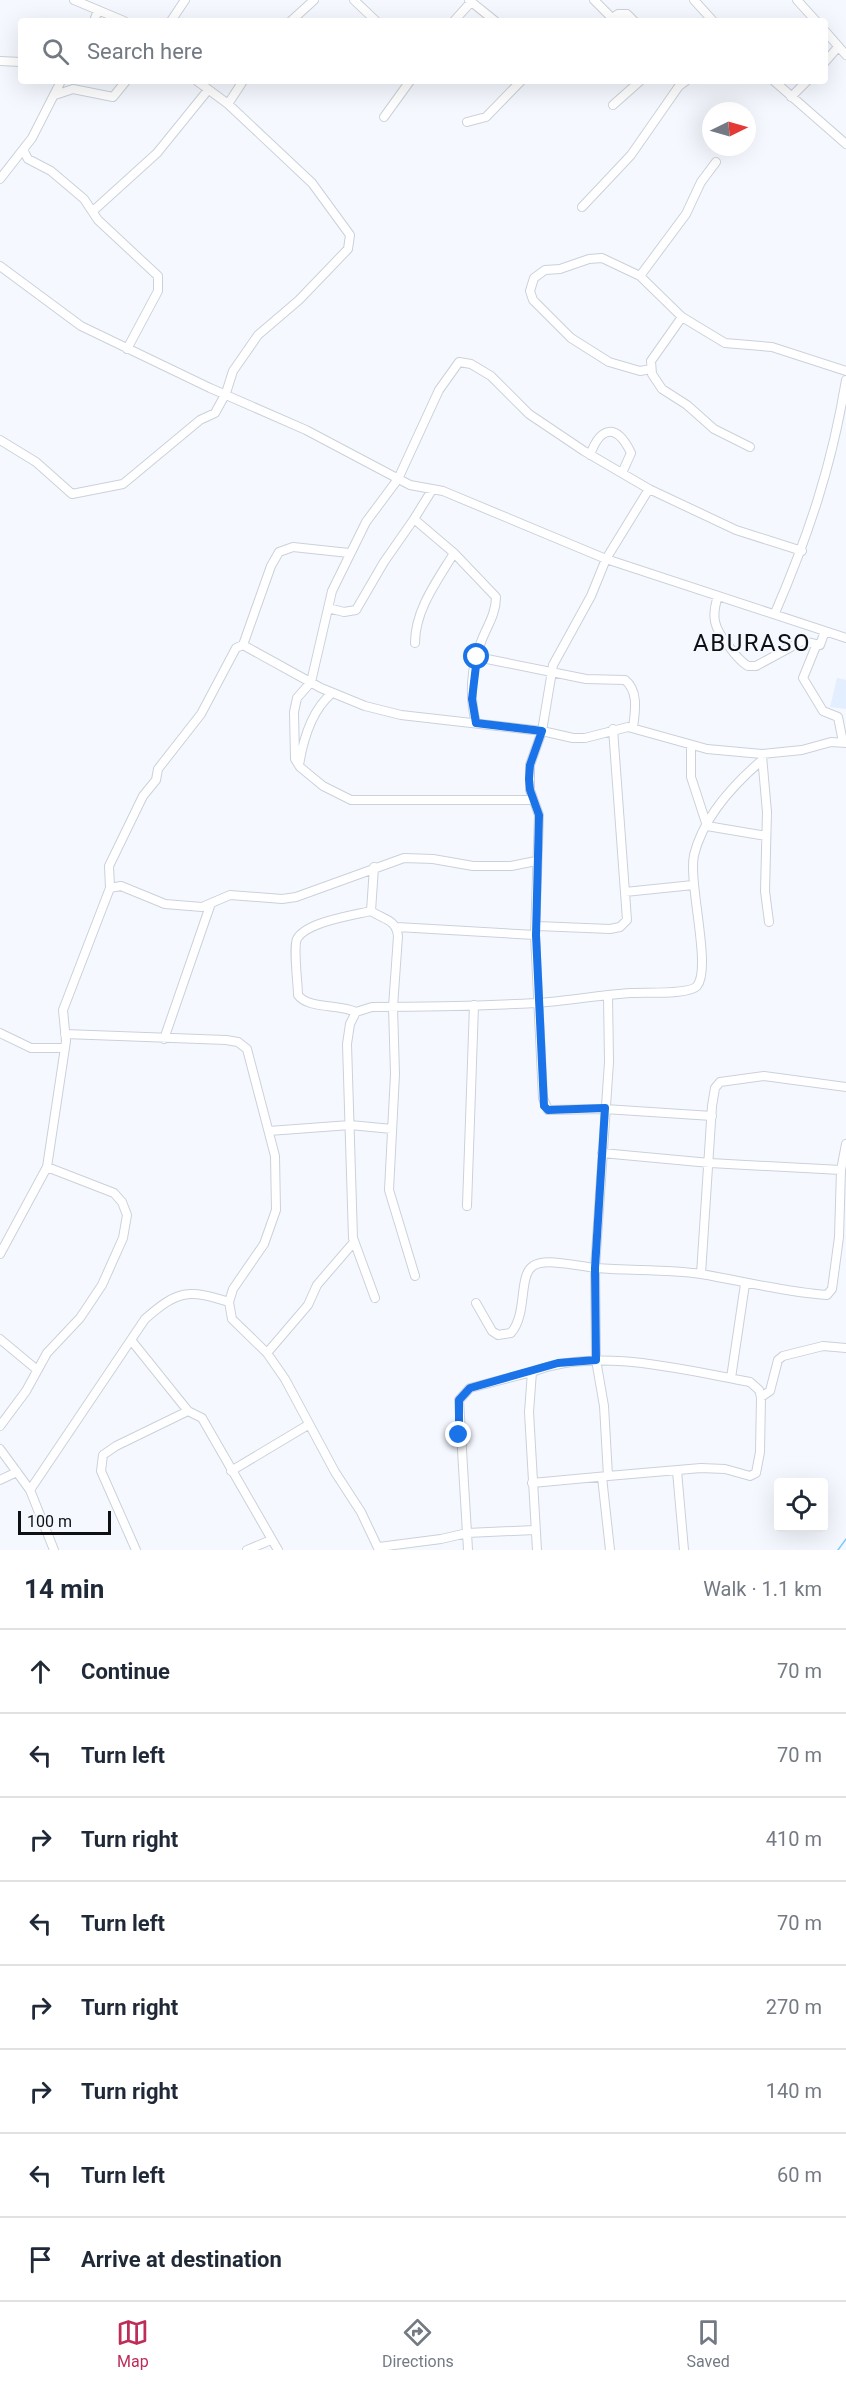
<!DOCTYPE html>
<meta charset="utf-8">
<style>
body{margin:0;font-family:Roboto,sans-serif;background:#f6f6f7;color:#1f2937}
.controls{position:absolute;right:18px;bottom:18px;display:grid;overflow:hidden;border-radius:6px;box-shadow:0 6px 24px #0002}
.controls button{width:54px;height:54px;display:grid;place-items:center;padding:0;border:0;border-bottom:2px solid #e0e1e3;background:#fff;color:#1f2937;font:30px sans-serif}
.compass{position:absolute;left:702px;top:102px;width:54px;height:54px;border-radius:50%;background:#fff;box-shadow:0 6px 24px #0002;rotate:85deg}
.scale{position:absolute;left:18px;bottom:15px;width:93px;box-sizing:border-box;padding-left:6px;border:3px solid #0e1013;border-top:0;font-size:16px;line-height:21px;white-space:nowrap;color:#0e1013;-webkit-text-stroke:4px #f5f9ff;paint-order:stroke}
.stop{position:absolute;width:18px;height:18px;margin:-14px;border:4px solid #1a73e8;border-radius:50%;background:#fff}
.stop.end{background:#1a73e8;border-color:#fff;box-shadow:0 2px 6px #0008}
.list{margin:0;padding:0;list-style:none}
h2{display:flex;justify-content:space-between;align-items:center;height:78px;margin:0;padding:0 24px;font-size:26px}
h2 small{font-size:20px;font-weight:400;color:#747a83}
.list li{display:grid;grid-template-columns:39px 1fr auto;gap:18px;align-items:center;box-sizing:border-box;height:84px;padding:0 24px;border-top:2px solid #e0e1e3}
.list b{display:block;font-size:22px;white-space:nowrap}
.list em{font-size:20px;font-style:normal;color:#747a83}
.icon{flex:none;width:33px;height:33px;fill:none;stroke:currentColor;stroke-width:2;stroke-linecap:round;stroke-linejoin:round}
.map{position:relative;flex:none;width:846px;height:1550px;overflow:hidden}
.search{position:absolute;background:#fff;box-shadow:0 6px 24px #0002;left:18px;right:18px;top:18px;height:66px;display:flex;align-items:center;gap:15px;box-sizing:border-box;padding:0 21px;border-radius:6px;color:#747a83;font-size:22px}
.sheet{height:750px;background:#fff}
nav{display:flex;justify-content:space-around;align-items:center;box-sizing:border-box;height:84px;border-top:2px solid #e0e1e3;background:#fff;font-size:16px;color:#747a83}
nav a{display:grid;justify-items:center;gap:3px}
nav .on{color:#bd2d57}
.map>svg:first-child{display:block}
.built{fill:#e3eefe}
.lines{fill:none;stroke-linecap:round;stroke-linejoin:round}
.stream{stroke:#7fcbf9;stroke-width:1.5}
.minor-casing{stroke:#cbd1da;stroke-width:10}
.minor{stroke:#fff;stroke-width:8}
.route{stroke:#1a73e8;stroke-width:8}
.labels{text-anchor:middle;stroke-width:4.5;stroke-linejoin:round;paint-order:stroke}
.quarter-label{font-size:24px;letter-spacing:1.5px;fill:#0e1013;stroke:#f5f9ff}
</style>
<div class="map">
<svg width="846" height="1550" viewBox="0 0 846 1550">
<rect width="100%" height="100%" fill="#f5f9ff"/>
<path class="built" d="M 837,678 L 846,680 L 846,709 L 830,707 Z"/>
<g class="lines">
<path class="stream" d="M 838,1550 L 846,1539"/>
<g class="minor-casing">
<path id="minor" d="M 74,0 L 124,21
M 354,0 L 376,21
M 469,0 L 495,21
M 594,0 L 612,18
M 694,0 L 713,21
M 797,0 L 816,21
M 94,21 L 98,10
M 171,21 L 185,0
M 291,21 L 314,0
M 454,21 L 471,2
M 608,21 L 618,14 L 627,14 L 634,21
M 825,31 L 846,55
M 0,61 L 21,62
M 825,62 L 838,47
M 197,81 L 228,104 L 243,81
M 774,81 L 846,144
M 55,95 L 73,89 L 113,97 L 126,81
M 791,97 L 807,81
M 613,105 L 640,81
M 384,117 L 410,81
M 467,122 L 486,117 L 521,81
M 23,150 L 28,159 L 51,171 L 84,199 L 98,220 L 158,276 L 158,291 L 127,349
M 0,179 L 32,138 L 61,81
M 582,207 L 631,155 L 679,86 L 686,81
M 93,211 L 157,153 L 208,90
M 0,266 L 81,326 L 210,388 L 306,430 L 410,485 L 443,491 L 606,559 L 846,638
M 640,276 L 686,214 L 701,182 L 716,162
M 682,317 L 651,361 L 652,374 L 662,389 L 687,405 L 714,429 L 750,447
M 651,369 L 640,371 L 609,362 L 571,338 L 533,300 L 530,291 L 534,278 L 545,270 L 560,269 L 589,259 L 602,258 L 640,276 L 682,317 L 725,343 L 772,347 L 846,371
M 0,440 L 36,462 L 72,494 L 123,484 L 200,420 L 215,413 L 226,393 L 233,371 L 258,335 L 299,300 L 348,249 L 350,235 L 312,183 L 228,104
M 590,455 C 601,425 617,424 631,453 L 622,473
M 649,489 L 606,559 L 591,596 L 553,665 L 542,731 L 530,765 L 530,790 L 539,815 L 535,935 L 543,1098 L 548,1110 L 605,1109 L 712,1116
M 432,490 L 414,519 L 454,553 L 496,597 C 496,614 487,626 481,642 C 471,667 469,697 476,723
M 718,596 C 711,617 714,628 728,645 C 734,653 739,661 748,666 L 756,666 L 802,641 L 820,645 L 825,631
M 328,608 L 344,612 L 356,610 L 384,562 L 414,519
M 775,613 C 809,534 832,465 846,380
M 415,643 C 415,610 437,581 454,553
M 243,645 L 271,566 L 279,552 L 293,547 L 349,553
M 816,646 L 803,678 L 823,711 L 838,717 L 843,742
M 477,657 L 586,679 L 625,680 C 639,691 635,712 633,728
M 691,746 L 691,777 L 707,826
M 762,756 L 767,812 L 765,891 L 769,922
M 299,765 C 303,740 312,710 332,693
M 533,800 L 351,800 L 323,786 L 300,767 L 295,759 L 294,712 L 297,698 L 311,682 L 332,591 L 366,522 L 398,479 L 439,390 L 459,362 L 471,364 L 491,376 L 529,414 L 584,451 L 649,489 L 736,530 L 802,551
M 707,826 L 766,836
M 374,867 L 371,911 C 384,920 396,919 398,936 L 393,1007 L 395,1074 L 389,1190 L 415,1276
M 110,888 L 109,866 L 143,796 L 156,780 L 158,769 L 201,714 L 236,648 L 243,645 L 321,688 L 365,706 L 401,715 L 542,731 L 573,738 L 585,738 L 628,727 L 707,749 L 762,754 L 802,750 L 831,742 L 846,743
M 625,892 L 693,885
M 537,926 L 610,929 L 620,927 L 627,920 L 613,729
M 397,927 L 535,935
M 356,1012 C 338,1004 308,1009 298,995 C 298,984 293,947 297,939 C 306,922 354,915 371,911
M 0,1033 L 31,1048 L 65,1048
M 65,1034 L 226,1040 L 238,1042 L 247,1049 L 275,1156 L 276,1210 L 264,1244 L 233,1289 L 229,1302 L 232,1319 L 267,1353 L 285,1379 L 335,1472 L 361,1512 L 379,1550
M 164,1039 L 210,906
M 269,1131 L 350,1125 L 392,1129
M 602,1153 L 710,1163 L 841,1170
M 467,1206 L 474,1005
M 0,1254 L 47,1167 L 66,1041 L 63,1010 L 110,888 L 121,886 L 165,904 L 202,907 L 230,895 L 282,899 L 296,897 L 404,858 L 433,859 L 473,866 L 511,866 L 536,861
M 701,1274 L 712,1106 L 715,1088 L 720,1082 L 764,1076 L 846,1087
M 375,1298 L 353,1238 L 347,1044 L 350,1024 L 356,1012 L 372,1007 C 426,1007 481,1006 536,1003 C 567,1001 599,995 631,993 C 645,992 689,995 697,986 C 712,968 688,883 694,855 C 703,818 734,784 762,760
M 476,1303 L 492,1331 L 498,1335 L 511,1333 C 528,1313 518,1276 533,1266 C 545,1257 582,1267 596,1268 C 631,1271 666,1269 701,1274 C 743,1281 784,1292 827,1295 L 832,1289 L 839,1237 L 841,1170 L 846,1144
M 0,1339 L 36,1369
M 131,1340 L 188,1411 L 202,1418 L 278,1550
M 267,1353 L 308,1305 L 317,1285 L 354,1242
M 731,1378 L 745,1284
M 761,1397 L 770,1391 L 778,1360 L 783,1356 L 823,1346 L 846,1348
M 0,1426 L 26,1391 L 47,1353 L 80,1318 L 102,1285 L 123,1238 L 127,1215 L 122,1202 L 114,1193 L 47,1167
M 0,1449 L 30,1490 L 54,1550
M 231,1471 L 308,1425
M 677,1471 L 684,1550
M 602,1477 L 610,1550
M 0,1480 L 17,1472
M 532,1483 L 608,1476
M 30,1490 L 145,1319 C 178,1290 188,1289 229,1302
M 379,1547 L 441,1539 L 467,1533 L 459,1400 L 470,1388 L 532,1372
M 136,1550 L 101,1471 L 103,1455 L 116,1446 L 188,1411
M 247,1550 L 271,1540
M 468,1550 L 467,1533 L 535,1530
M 537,1550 L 529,1412 L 532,1372 C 596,1346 684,1370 750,1382 L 759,1390 L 761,1397 L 760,1452 L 756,1473 L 750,1476 L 725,1469 L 701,1468 L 608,1476 L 604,1406 L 596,1360 L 595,1268 L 609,1062 L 608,995"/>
</g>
<use href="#minor" class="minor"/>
</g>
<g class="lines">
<path class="route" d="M 459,1435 L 459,1400 L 470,1388 L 558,1363 L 596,1360 L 595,1268 L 605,1108 L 548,1110 L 544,1106 L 536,935 L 539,815 L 530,790 L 529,779 L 530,765 L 542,731 L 476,723 L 472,699 L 477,657"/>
</g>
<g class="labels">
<g class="quarter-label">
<text x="752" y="651">ABURASO</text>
</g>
</g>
</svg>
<div class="controls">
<button><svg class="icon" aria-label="locate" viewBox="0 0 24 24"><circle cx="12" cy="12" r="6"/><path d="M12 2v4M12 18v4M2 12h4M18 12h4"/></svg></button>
</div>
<svg class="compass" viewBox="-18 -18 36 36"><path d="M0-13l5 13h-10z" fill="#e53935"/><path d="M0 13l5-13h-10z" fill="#747a83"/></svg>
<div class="scale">100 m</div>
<div class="stop" style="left:477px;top:657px"></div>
<div class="stop end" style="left:459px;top:1435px"></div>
<div class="search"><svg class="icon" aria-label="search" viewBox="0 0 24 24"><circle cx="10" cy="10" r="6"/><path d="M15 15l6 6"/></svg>Search here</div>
</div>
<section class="sheet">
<h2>14 min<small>Walk · 1.1 km</small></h2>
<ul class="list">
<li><svg class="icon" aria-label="ahead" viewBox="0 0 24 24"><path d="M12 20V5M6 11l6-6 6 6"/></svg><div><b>Continue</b></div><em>70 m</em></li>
<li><svg class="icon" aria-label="left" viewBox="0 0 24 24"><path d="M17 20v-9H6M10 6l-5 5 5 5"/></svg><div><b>Turn left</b></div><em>70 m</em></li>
<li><svg class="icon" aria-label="right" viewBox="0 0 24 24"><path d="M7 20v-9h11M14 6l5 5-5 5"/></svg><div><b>Turn right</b></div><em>410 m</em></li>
<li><svg class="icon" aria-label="left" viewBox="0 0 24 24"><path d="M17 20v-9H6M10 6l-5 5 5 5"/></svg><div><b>Turn left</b></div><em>70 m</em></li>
<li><svg class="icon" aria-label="right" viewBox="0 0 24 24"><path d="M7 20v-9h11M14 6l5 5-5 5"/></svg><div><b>Turn right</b></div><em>270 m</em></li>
<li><svg class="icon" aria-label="right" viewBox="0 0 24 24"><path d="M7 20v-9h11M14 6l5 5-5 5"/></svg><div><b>Turn right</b></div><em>140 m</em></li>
<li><svg class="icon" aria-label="left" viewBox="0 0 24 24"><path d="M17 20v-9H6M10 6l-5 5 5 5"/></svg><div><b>Turn left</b></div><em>60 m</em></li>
<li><svg class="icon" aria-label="arrive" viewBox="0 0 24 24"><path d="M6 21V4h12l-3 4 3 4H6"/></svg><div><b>Arrive at destination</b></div></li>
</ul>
</section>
<nav>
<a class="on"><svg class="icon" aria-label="map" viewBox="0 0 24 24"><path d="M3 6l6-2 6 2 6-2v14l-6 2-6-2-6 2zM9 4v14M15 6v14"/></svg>Map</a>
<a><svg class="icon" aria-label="directions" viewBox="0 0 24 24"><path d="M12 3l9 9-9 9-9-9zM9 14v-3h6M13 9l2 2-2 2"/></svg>Directions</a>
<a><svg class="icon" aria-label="saved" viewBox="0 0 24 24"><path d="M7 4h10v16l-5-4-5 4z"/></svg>Saved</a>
</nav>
